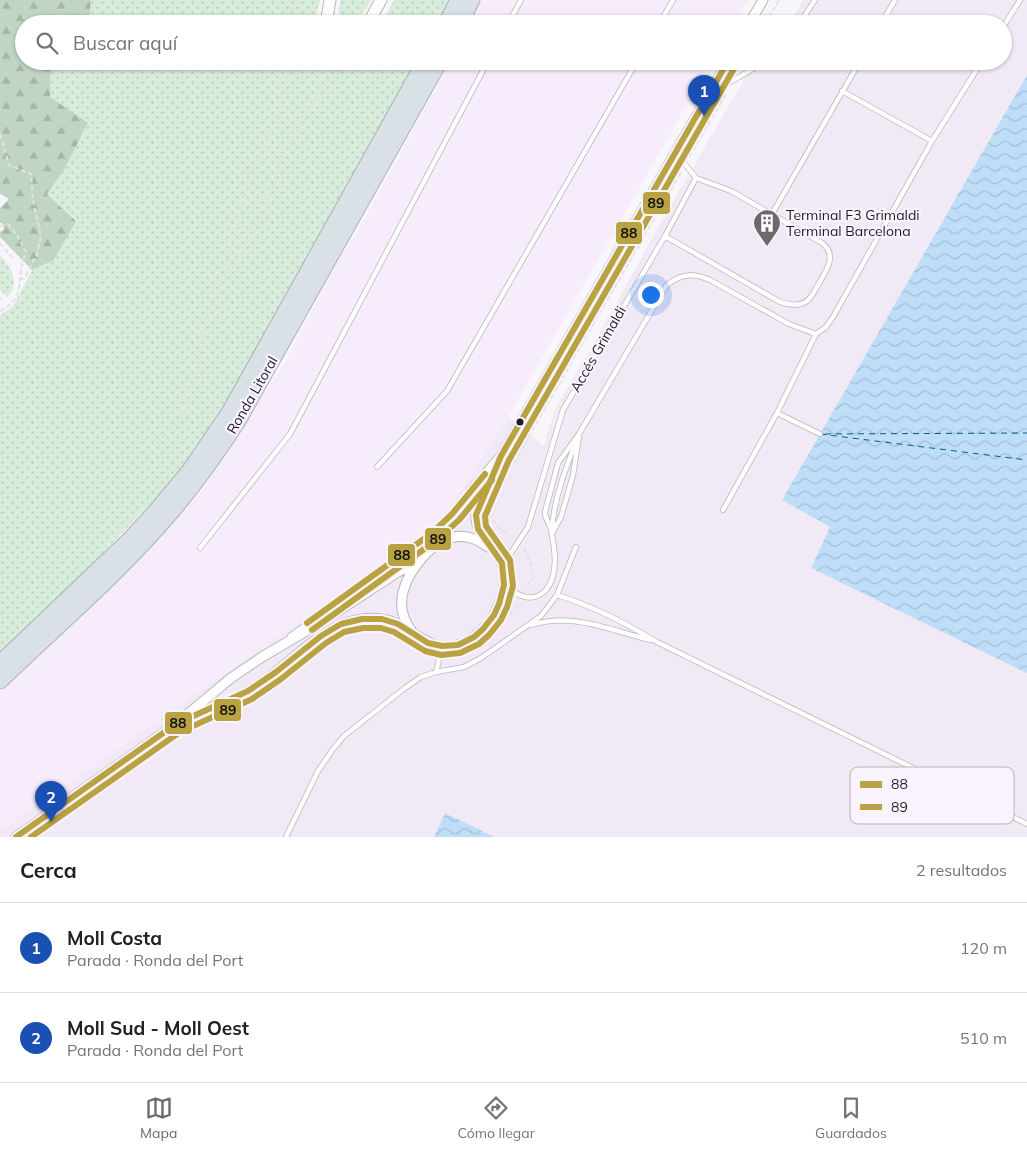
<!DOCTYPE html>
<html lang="es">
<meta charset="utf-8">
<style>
body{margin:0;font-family:Mulish,sans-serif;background:#f2f2f2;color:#202124}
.you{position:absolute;left:650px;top:294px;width:18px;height:18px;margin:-12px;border:4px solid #fff;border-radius:50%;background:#1a73e8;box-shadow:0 0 0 8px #1a73e833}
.badge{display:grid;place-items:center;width:32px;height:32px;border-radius:50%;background:#6c686e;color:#fff;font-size:16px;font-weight:700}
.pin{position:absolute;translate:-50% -41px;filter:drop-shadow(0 1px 2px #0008)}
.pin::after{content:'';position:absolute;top:26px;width:18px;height:15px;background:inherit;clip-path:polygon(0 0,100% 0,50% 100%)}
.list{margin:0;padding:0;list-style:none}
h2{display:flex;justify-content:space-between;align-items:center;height:65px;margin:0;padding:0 20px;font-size:21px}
h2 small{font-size:16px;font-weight:400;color:#757577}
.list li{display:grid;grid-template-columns:32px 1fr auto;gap:15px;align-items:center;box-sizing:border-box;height:90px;padding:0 20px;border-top:1px solid #e0e0e0}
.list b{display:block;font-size:19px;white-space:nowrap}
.list p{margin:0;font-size:16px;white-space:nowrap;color:#757577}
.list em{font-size:16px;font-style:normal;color:#757577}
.icon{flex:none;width:28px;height:28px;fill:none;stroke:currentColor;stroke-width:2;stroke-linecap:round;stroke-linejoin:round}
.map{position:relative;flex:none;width:1027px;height:837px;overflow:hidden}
.search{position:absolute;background:#fff;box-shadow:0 1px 4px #0004;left:15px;right:15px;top:15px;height:55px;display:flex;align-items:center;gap:12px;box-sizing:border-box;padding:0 18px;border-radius:28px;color:#757577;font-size:19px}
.sheet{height:245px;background:#fff}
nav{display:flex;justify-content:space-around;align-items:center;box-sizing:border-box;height:70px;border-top:1px solid #e0e0e0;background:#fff;font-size:14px;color:#757577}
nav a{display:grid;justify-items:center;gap:2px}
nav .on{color:#6c686e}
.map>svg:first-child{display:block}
.built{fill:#f6ecfc}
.industrial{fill:#f2e9f6}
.grass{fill:url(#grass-dots)}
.forest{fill:url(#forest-firs)}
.water{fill:url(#water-waves)}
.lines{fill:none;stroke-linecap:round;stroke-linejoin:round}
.ferry{stroke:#0d5a86;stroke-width:1;stroke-dasharray:6 5;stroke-linecap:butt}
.lane-casing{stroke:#b9b6bb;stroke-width:6}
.street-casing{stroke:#b9b6bb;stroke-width:11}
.secondary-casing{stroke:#b9b6bb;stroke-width:13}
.highway-casing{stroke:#abb1ba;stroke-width:17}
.path{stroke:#e3e1e4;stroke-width:2;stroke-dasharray:5 2.5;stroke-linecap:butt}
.lane{stroke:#fefefe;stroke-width:4.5}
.street{stroke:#fefefe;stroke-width:9}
.secondary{stroke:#fefefe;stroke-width:11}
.highway{stroke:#d9e1e7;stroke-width:15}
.bus-1-casing{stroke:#f9f3fd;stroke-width:10}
.bus-2-casing{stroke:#f9f3fd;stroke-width:10}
.bus-1{stroke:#b8a242;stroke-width:6}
.bus-2{stroke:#b8a242;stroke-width:6}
.bus-dot{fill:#201c22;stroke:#f9f3fd;stroke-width:2}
.labels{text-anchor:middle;stroke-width:4.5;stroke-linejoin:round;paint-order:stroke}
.poi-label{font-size:14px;fill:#201c22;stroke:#f9f3fd;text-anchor:start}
.street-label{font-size:14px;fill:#201c22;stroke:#f9f3fd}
.key{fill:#f9f3fd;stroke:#b8b2bb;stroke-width:1}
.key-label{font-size:14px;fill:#201c22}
.line-badge{stroke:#f9f3fd;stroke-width:2}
.pale-badge-label{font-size:14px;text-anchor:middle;font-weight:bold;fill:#111}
</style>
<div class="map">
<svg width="1027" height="837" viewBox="0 0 1027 837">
<defs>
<pattern id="grass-dots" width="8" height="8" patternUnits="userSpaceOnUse" patternTransform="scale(1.25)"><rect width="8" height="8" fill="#d8ecdb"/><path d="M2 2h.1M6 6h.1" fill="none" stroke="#b9cabc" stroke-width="1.8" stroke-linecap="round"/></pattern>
<pattern id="forest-firs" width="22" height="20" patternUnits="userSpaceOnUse" patternTransform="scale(1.25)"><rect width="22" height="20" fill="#c0d5c3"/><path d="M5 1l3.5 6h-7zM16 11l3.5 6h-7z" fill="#a5b6a7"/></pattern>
<pattern id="water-waves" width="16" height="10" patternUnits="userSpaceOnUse" patternTransform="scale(1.25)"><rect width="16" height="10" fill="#bedef8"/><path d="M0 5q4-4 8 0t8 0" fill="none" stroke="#a3bed4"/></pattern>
</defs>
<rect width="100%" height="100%" fill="#f8f5fb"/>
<path class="built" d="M 482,0 L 748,0 L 734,24 L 470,24 Z
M 451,61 L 712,61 L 508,417 L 465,485 L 435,526 L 0,831 L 0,692 L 116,584 L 204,488 L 288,357 L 330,275 L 363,222 Z"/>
<path class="industrial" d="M 803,0 L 1027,0 L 1027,75 L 968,179 L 830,527 L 811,567 L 1027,667 L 1027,837 L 495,837 L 446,813 L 434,837 L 0,837 L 0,831 L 435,526 L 465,485 L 508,417 L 544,446 L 554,412 L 616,304 L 662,220 L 755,61 L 1003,61 L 1003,24 L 789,24 Z"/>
<path class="grass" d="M 91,0 L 320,0 L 314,24 L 71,24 L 90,15 Z
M 341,0 L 372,0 L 358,19 L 348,20 L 340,15 L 338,10 Z
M 394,0 L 450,0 L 437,24 L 381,24 Z
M 51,61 L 418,61 L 224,405 L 184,466 L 163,491 L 76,580 L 0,652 L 0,315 L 12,307 L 16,301 L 32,270 L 54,260 L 76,220 L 47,194 L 64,170 L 88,124 L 49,97 Z
M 0,255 C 11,267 21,283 7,297 L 0,290 Z"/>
<path class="forest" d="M 0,0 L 91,0 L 90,15 L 71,24 L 24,24 L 24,61 L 51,61 L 50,97 L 88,123 L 64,170 L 47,194 L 76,221 L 54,260 L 32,270 L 0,237 L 0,232 L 4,229 L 2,223 L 0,223 L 0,208 L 9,199 L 0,194 Z"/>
<path class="water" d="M 1027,75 L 1027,673 L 811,568 L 830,527 L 782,500 Z
M 445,813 L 495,837 L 434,837 Z"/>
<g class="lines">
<path class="ferry" d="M 820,434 L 1027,460
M 825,434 L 1027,433"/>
<g class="lane-casing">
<path id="lane" d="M 508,24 L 521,0
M 659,24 L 673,0
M 799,24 L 815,0
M 881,24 L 895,0
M 1003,27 L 1020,0
M 842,91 L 932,141
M 712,93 L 766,61
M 772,214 L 860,61
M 665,236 L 780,302 C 789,305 799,307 807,301 C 812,297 815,290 818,285 C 826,271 838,255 822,243 L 731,191 L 696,178 L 685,164 L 672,157
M 777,413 L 820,434
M 377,467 L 447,391 L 637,61
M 723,510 L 777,413 L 816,334
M 552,529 C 554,499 565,470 576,442
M 552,533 L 561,517 L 573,475 L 579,436
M 200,548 L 290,434 L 488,61
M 505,566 L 509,556 L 528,527 L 563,410 L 665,236 L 696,178
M 505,581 C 510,590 516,595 526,597 C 534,599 540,596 546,590 C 559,574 555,549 551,530 C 550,523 545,520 545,512 L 558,463 L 579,434 L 666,286 C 681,273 693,273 710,280 L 789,324 L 816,334 L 826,327 L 833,317 L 932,141 L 982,61
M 557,595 C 592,606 624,622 655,641 L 1027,824
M 531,625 C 573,612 610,630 650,640
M 290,636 L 425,539 L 438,528 L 462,501
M 436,672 L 442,647
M 286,837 L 318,771 L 333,749 L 344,736 L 405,688 L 421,677 L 436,672 L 464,667 L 481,658 L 541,616 L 557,595 L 576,547"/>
</g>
<g class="street-casing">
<path id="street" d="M 749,24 L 763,0
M 433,546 L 456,522 L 471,491 L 501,456 L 507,446 L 728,61
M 411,630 C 392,605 405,577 423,557 C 442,536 464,528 488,547
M 176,724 C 204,712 233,702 258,685 C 291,664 322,624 362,619 C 374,617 389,619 399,625 C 425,639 440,658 471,639 C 483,631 494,618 499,604 C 504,592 507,576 502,563 C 496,546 474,534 476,514 C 477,502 491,478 496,466
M 16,837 L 176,724 L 231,678 L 262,657 L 323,621 L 398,572 L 417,563"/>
</g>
<g class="secondary-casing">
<path id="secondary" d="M 329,24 L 327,18 L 330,0
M 368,24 L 381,0"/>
</g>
<g class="highway-casing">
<path id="highway" d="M 446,24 L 458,0
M 460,24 L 472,0
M 0,663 L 128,541 L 155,512 L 190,470 L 230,411 L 425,61
M 0,681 C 58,625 121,572 173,510 C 197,482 218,452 238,421 L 440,61"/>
</g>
<path class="path" d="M 290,0 L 290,24
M 765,24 L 779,0
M 740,68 L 744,61
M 0,134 L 9,165 L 31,174 L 33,201 L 41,236 L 37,254 L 24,279 L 21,278
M 689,157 L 726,94
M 0,226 L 8,224 L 17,235 L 26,252 C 24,258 21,265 21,271 C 18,292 21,300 0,311
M 0,243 L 14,260
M 226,271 L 249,175 L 276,122 L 285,100 L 291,61
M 0,298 L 2,299
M 156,443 L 177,423 L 187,406 L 198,366 L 203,330 L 226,271 L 231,272 L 249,238 L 252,226 L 263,216 L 266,211 L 266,199 L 275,183 L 276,169 L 287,144 L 296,132 L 306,110 L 319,97 L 322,86 L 326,81 L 338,74 L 344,61
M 485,514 L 488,514 L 495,495 L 681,172
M 488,514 L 500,529 L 510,537
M 524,548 L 532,567
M 527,586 L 534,577 L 531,575 L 531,572
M 369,629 L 397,636 L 416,650 L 430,656
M 458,656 C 490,651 498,622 520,604"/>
<use href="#lane" class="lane"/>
<use href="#street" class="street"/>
<use href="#secondary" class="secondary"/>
<use href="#highway" class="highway"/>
<g class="bus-1-casing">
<path id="bus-1" d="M 307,623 L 432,533 L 452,514 L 485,474
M 16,837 L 176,724 L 248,691 L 276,672 L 321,636 L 341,624 L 362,619 L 382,619 L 398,624 L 428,643 L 442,646 L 458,645 L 474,637 L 483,629 L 494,615 L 499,604 L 504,585 L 502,563 L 478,529 L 476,515 L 501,456 L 728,61"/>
</g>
<g class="bus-2-casing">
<path id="bus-2" d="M 312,630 L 438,539 L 459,520 L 492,480
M 31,837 L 180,732 L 252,699 L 281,679 L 326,643 L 344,632 L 363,628 L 381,628 L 394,632 L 425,651 L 441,655 L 460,653 L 479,644 L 489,635 L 501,620 L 507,607 L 513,586 L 510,560 L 486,526 L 485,516 L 509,460 L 736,65"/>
</g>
<use href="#bus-1" class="bus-1"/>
<use href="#bus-2" class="bus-2"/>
</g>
<defs>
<g id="building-pin" transform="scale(1.4375)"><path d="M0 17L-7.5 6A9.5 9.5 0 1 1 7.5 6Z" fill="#6c686e" stroke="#f9f3fd"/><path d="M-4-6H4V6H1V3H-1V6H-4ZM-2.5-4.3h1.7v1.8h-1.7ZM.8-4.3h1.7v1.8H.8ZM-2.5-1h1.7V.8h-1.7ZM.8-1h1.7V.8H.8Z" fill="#fff"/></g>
</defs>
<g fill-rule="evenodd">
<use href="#building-pin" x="767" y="223"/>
</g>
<circle class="bus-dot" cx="520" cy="422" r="4.5"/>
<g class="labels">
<g class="poi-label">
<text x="786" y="220">Terminal F3 Grimaldi<tspan x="786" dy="16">Terminal Barcelona</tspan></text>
</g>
<g class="street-label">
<text transform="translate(598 349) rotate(-60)" y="5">Accés Grimaldi</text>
<text transform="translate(252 395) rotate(-60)" y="5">Ronda Litoral</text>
</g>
</g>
<rect x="850" y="767" width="164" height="57" rx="8" class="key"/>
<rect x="860" y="781" width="22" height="7" fill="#b8a242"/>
<rect x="860" y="804" width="22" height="6" fill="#b8a242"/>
<g class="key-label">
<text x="891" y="789">88</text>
<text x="891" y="812">89</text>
</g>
<g class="line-badge">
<rect x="642" y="191" width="29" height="24" rx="5" fill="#b8a242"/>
<rect x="615" y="221" width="28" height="24" rx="5" fill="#b8a242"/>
<rect x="424" y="527" width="28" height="24" rx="5" fill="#b8a242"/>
<rect x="387" y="543" width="29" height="24" rx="5" fill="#b8a242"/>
<rect x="213" y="698" width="29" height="24" rx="5" fill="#b8a242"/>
<rect x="164" y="711" width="29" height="24" rx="5" fill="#b8a242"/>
</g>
<g class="pale-badge-label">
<text x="656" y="208">89</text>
<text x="629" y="238">88</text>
<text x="438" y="544">89</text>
<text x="402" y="560">88</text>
<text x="228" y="715">89</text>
<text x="178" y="728">88</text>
</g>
</svg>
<div class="you"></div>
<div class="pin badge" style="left:704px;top:116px;background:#1a4fb4">1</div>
<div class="pin badge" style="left:51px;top:822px;background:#1a4fb4">2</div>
<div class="search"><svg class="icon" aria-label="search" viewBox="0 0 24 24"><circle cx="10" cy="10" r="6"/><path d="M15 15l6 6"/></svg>Buscar aquí</div>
</div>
<section class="sheet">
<h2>Cerca<small>2 resultados</small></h2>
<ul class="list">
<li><span class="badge" style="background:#1a4fb4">1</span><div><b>Moll Costa</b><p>Parada · Ronda del Port</p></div><em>120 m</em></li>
<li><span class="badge" style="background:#1a4fb4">2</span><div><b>Moll Sud - Moll Oest</b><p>Parada · Ronda del Port</p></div><em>510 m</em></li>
</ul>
</section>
<nav>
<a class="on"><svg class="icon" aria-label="map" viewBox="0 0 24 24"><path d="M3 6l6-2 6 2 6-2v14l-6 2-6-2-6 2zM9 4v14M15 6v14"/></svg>Mapa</a>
<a><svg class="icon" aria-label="directions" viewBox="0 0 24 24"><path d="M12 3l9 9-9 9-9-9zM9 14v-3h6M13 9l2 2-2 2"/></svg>Cómo llegar</a>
<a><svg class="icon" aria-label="saved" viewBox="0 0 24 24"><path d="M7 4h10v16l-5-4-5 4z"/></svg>Guardados</a>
</nav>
